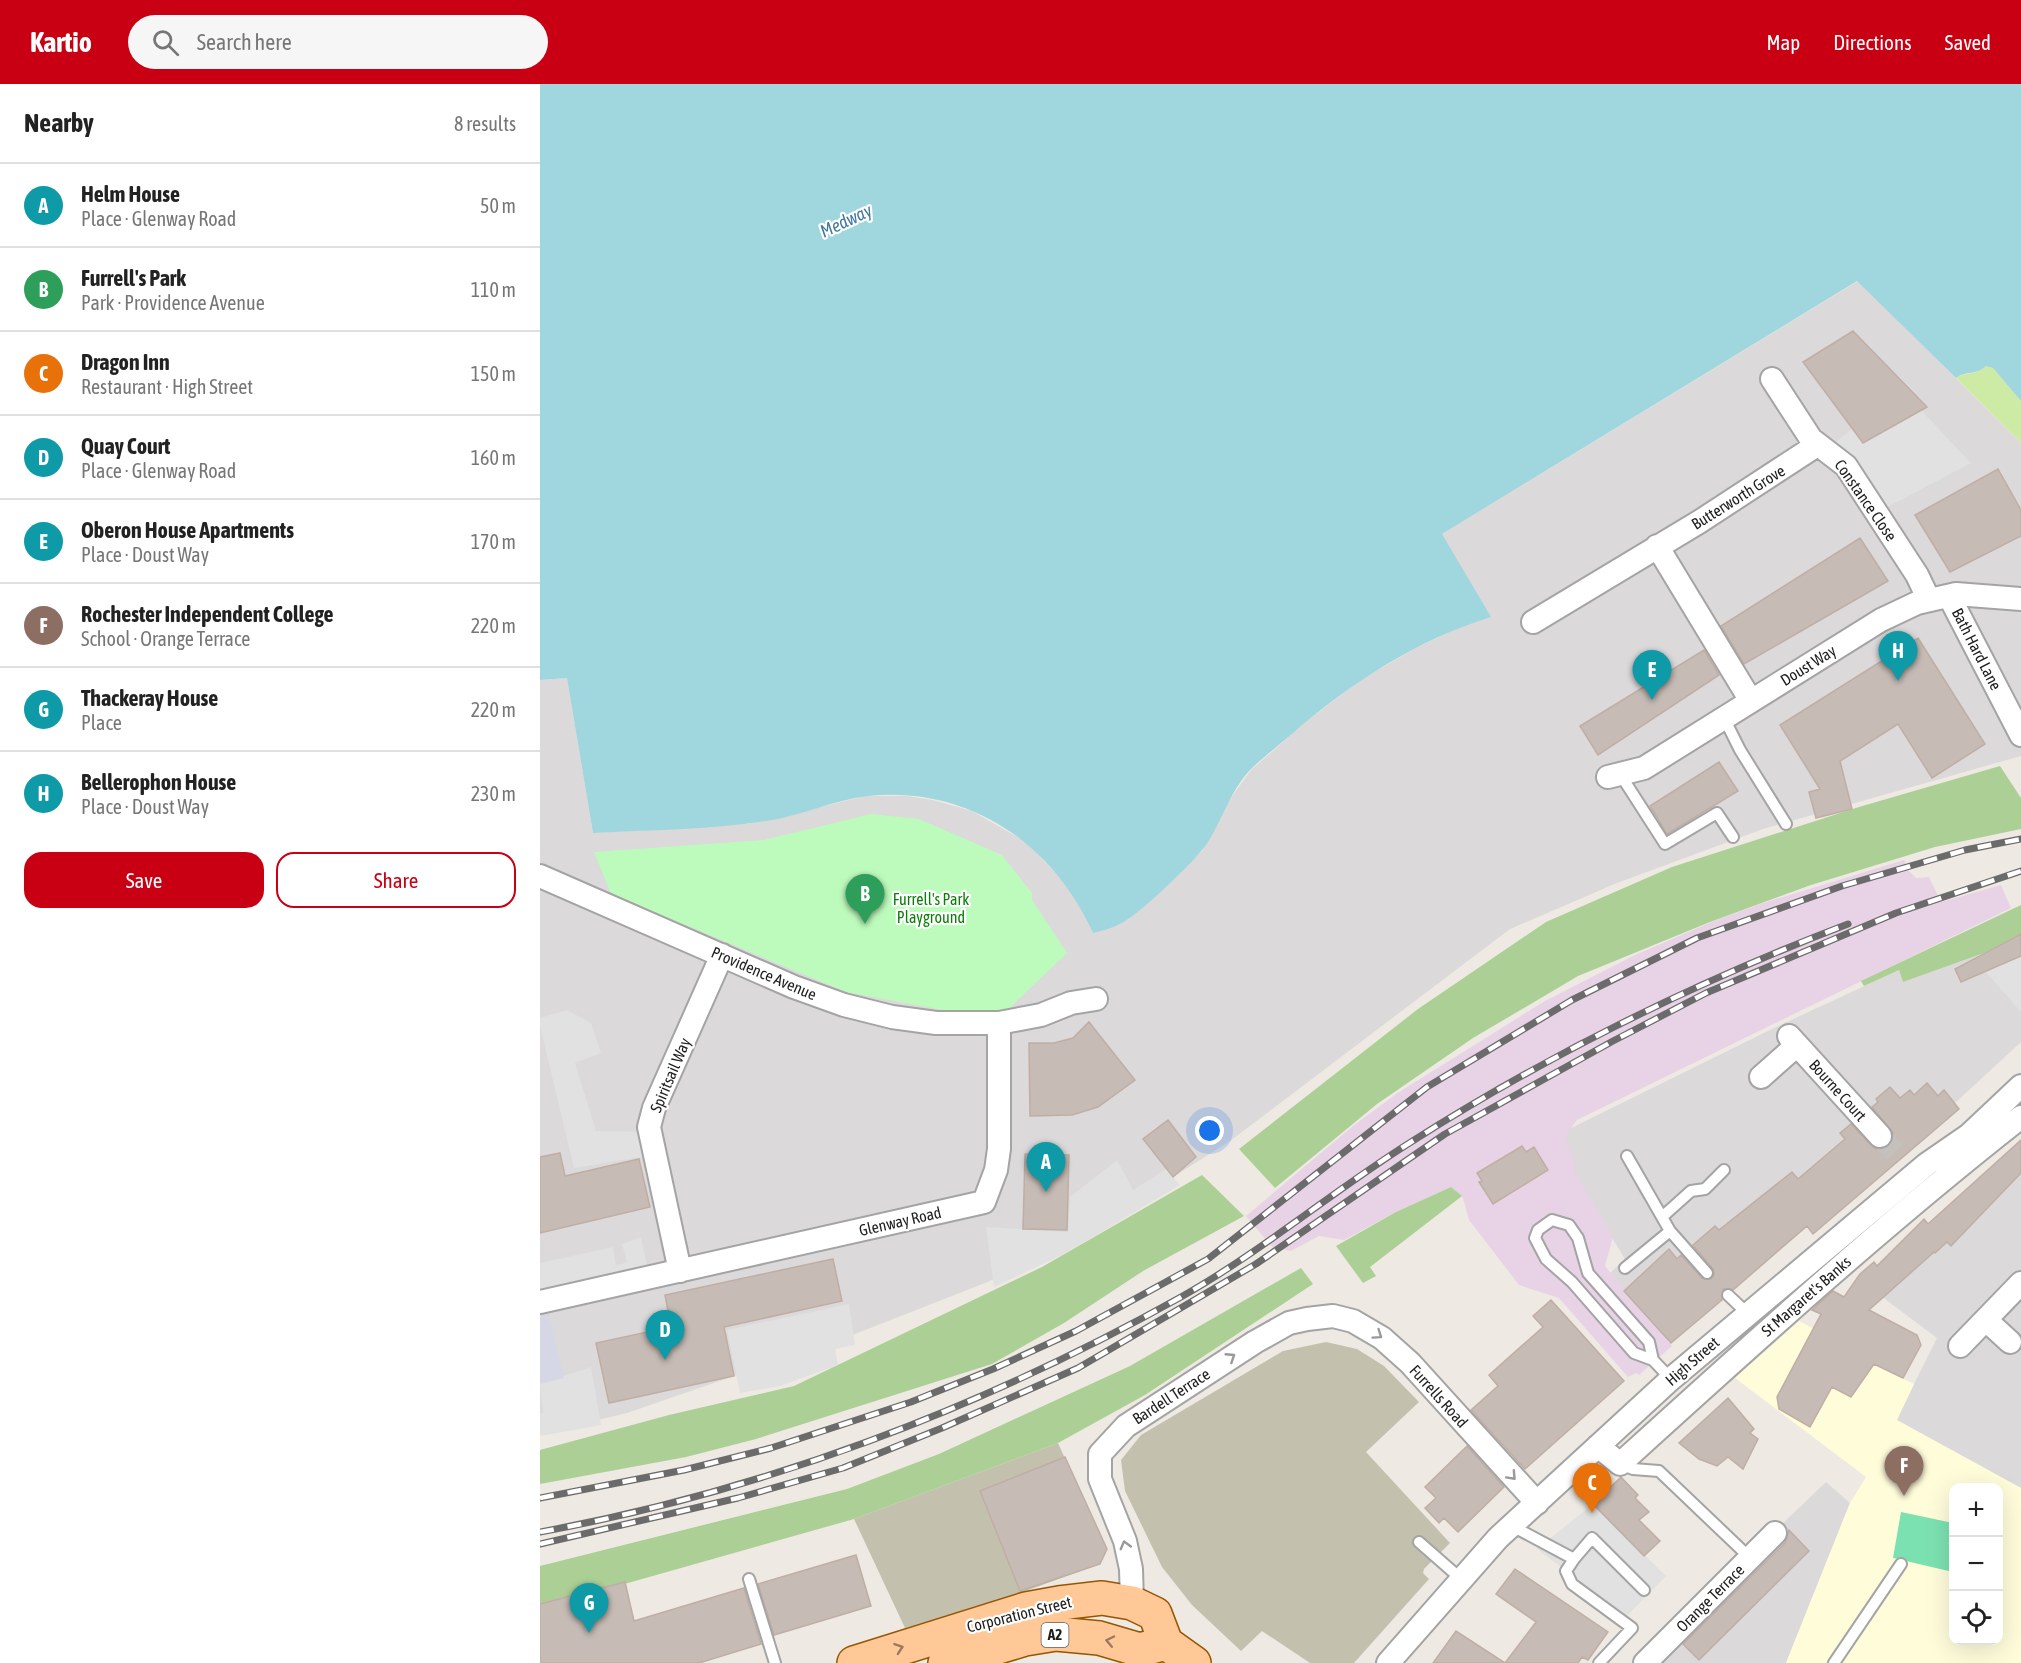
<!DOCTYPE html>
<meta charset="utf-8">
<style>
body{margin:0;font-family:"Asap Condensed",sans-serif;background:#f6f6f6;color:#222}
.controls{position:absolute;right:18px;bottom:18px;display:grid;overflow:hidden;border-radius:12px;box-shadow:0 6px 24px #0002}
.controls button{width:54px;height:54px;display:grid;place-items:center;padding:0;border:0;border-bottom:2px solid #e0e0e0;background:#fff;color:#222;font:30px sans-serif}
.you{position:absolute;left:670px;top:1047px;width:21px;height:21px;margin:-15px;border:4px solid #fff;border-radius:50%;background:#1a73e8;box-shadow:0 0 0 9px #1a73e833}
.badge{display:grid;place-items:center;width:39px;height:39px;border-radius:50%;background:#c90013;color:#fff;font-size:20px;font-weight:700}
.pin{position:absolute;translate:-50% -50px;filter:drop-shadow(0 2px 3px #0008)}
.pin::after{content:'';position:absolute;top:32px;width:21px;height:18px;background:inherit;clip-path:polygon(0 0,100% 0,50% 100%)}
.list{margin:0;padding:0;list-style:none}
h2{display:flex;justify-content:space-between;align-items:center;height:78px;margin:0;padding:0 24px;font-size:26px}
h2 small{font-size:20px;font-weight:400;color:#767676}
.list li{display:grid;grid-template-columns:39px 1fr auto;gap:18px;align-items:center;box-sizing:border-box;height:84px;padding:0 24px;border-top:2px solid #e0e0e0}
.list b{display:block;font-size:22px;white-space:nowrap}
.list p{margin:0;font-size:20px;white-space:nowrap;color:#767676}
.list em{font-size:20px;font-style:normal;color:#767676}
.actions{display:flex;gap:12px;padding:18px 24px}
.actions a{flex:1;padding:14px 0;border:2px solid #c90013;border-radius:18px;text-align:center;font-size:21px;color:#c90013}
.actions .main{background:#c90013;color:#fff}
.icon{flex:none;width:33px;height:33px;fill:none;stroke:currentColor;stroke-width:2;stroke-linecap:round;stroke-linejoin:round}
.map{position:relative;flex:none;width:1481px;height:1579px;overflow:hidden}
header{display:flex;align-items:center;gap:36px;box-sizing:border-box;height:84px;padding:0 30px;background:#c90013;color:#fff}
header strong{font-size:28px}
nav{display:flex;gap:33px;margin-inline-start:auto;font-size:21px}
.search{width:420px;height:54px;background:#f6f6f6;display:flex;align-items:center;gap:15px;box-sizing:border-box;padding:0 21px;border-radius:33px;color:#767676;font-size:22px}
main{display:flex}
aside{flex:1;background:#fff}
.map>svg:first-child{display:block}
.residential{fill:#dbd9da}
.industrial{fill:#e8d3e6}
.education{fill:#fffcda;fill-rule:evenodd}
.construction{fill:#c3c1ad}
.grass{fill:#ceeba5}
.forest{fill:#accf95}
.park{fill:#bdfbbc}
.pitch{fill:#7ce1b1}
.parking{fill:#e1e1e1}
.plaza{fill:#d6d7e4}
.water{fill:#a0d6de}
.building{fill:#c6bbb5;stroke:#c0aea4;stroke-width:1.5}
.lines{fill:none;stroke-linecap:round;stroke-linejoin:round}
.street-tunnel{stroke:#c4c0bb;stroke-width:22;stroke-dasharray:22 11;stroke-linecap:butt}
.lane-casing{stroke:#a4a4a4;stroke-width:14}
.street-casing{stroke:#a4a4a4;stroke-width:26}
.primary-casing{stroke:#955600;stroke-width:36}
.lane{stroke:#fff;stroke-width:10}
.street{stroke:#fff;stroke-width:22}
.primary{stroke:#ffc896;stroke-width:33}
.rail-casing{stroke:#6b6b6b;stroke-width:7}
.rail{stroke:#fff;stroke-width:4.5;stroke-dasharray:14;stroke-linecap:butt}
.oneway{stroke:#999}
.oneway2{stroke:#997b60}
.labels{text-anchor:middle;stroke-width:4.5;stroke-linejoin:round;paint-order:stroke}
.shield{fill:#fff;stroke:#616161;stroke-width:1.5}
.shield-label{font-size:15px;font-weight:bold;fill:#1d1d1d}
.street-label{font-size:16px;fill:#1d1d1d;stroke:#fff}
.park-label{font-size:16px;fill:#097e08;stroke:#fff}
.water-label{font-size:18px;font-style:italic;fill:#41789f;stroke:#fff}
</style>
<header>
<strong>Kartio</strong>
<div class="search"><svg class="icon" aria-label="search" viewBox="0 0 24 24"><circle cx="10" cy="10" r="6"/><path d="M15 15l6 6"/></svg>Search here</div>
<nav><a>Map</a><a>Directions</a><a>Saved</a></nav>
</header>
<main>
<aside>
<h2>Nearby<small>8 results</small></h2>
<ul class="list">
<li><span class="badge" style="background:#0f9aa8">A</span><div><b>Helm House</b><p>Place · Glenway Road</p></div><em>50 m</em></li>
<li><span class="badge" style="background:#2e9e5b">B</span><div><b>Furrell's Park</b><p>Park · Providence Avenue</p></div><em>110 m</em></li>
<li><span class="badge" style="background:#e8710a">C</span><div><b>Dragon Inn</b><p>Restaurant · High Street</p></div><em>150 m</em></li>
<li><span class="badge" style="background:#0f9aa8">D</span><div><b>Quay Court</b><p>Place · Glenway Road</p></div><em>160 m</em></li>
<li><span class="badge" style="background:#0f9aa8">E</span><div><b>Oberon House Apartments</b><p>Place · Doust Way</p></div><em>170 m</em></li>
<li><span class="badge" style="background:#8d6e63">F</span><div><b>Rochester Independent College</b><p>School · Orange Terrace</p></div><em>220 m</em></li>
<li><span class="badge" style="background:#0f9aa8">G</span><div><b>Thackeray House</b><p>Place</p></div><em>220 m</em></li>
<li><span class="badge" style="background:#0f9aa8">H</span><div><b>Bellerophon House</b><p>Place · Doust Way</p></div><em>230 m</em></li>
</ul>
<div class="actions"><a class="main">Save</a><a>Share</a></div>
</aside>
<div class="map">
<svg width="1481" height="1579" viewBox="0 0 1481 1579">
<rect width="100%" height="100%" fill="#eee9e2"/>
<path class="residential" d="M 1318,197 L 1481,359 L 1481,672 L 1223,745 L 1077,799 L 970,845 L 690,1057 L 597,1116 L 450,1197 L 310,1252 L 194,1292 L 87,1329 L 0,1350 L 0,596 L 27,594 L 53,749 L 208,740 L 326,712 L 367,712 L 393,716 L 432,727 L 486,758 L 523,797 L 537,816 L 553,849 L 588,836 L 662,767 L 685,722 L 711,686 L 767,637 L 822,595 L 878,563 L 923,542 L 902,450 Z
M 1481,850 L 1481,958 L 1415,1019 L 1419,1026 L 1273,1150 L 1266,1142 L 1180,1218 L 1159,1196 L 1111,1238 L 1070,1189 L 1085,1175 L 1011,1054 L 1234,944 L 1359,886 L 1363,898 L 1444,869 Z
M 1481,1056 L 1481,1404 L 1356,1336 L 1397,1254 L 1317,1194 L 1334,1178 L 1337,1181 L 1384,1135 L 1389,1139 Z
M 1286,1398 L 1310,1419 L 1246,1579 L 1097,1579 Z"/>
<path class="industrial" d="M 1364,776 L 1368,786 L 1376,794 L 1389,793 L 1401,818 L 1461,801 L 1471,824 L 1037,1036 L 1027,1050 L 1027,1059 L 1035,1077 L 1034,1087 L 1073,1153 L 1065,1182 L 1132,1262 L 1099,1291 L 1096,1289 L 1088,1293 L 1019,1214 L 979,1201 L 929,1136 L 923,1114 L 911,1103 L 856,1128 L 804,1156 L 779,1152 L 751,1167 L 732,1163 L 706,1132 L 813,1042 L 856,1010 L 1005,917 L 1095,871 L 1174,837 L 1223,819 Z"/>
<path class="education" d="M 1259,1237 L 1336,1277 L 1334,1280 L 1374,1300 L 1357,1336 L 1481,1404 L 1481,1579 L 1246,1579 L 1310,1419 L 1326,1393 L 1195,1294 ZM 1414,1404 L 1458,1404 L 1458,1556 L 1414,1556 Z"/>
<path class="construction" d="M 786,1258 L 817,1265 L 844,1282 L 879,1318 L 826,1368 L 910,1459 L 884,1485 L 883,1489 L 889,1495 L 814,1579 L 770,1579 L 722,1547 L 701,1567 L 652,1521 L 622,1483 L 585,1407 L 581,1376 L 601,1351 L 743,1267 Z
M 518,1359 L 566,1465 L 560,1480 L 480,1509 L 365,1544 L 314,1435 Z"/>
<path class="grass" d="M 1446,282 L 1453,284 L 1481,317 L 1481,359 L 1416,294 C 1426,287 1437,292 1446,282 Z"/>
<path class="forest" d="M 1460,682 L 1481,714 L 1481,745 L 1395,763 L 1271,801 L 1170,838 L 1038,892 L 933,954 L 837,1020 L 735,1104 L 699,1065 L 878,925 L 1006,838 L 1132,783 L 1319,723 Z
M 1481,821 L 1481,850 L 1444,869 L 1363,898 L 1359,886 L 1324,902 L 1321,897 Z
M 662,1091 L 704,1132 L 603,1187 L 524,1239 L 452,1280 L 216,1355 L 146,1373 L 0,1400 L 0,1366 L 129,1331 L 254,1302 L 502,1183 Z
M 911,1103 L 922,1112 L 830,1183 L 836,1192 L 823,1199 L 796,1162 L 856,1128 Z
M 761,1184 L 773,1200 L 605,1311 L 518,1359 L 314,1435 L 88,1499 L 0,1520 L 0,1482 L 307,1405 L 399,1370 L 590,1282 Z"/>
<path class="park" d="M 331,730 L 379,735 L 462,771 L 492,809 L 492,816 L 527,869 L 457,936 L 306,908 L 71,810 L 54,768 L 224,756 Z"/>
<path class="pitch" d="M 1361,1428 L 1413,1439 L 1413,1488 L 1353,1474 Z"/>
<path class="parking" d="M 1362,306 L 1431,379 L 1336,429 L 1293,360 Z
M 1481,872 L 1481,928 L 1445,887 Z
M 27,926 L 51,939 L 61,969 L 35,979 L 56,1047 L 110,1048 L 114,1071 L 34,1084 L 0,942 L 0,934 Z
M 577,1076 L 593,1106 L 626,1085 L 640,1101 L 526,1169 L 454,1203 L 446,1143 L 528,1148 L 530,1113 Z
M 101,1153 L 107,1183 L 0,1206 L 0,1179 L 73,1163 L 76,1182 L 87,1178 L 82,1160 Z
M 309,1220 L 315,1261 L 295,1265 L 298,1281 L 240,1302 L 200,1309 L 187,1246 Z
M 51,1283 L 61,1341 L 0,1352 L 0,1329 L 3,1329 L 0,1300 Z
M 1053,1420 L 1126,1492 L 1087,1532 L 997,1465 Z"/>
<path class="plaza" d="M 8,1227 L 24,1294 L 0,1300 L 0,1229 Z"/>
<path class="water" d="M 0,0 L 1481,0 L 1481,317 L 1453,284 L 1446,282 C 1436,292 1426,286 1416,294 L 1317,197 L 902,450 L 951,533 C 877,556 810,599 752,650 C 738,662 723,673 710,686 C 688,710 683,736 666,761 C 655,777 604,825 587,836 C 576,843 565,846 553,849 C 512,759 429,702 328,712 C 293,716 261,732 226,737 C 169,746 110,746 53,749 L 27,594 L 0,596 Z"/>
<path class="building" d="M 1313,247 L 1387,323 L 1323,359 L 1263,278 Z
M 1458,385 L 1481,426 L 1481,452 L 1410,488 L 1375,431 Z
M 1320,454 L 1348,497 L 1204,580 L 1181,542 Z
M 1378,554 L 1445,660 L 1392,694 L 1358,640 L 1300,677 L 1312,725 L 1276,734 L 1269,708 L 1280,705 L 1240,641 Z
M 1164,566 L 1179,591 L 1058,671 L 1040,642 Z
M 1179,678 L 1198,707 L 1127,750 L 1110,722 Z
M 1481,850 L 1481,872 L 1421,898 L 1415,885 Z
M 549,938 L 595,996 L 558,1023 L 532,1031 L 490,1032 L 489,959 L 514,959 L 533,954 Z
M 1387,999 L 1398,1012 L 1404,1006 L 1419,1025 L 1273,1150 L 1267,1142 L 1193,1206 L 1183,1205 L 1182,1216 L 1131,1259 L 1084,1207 L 1129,1165 L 1137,1175 L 1141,1171 L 1162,1194 L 1171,1195 L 1174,1191 L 1173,1185 L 1153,1161 L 1175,1142 L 1179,1146 L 1252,1088 L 1258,1095 L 1305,1055 L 1300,1049 L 1311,1040 L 1335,1065 L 1349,1062 L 1353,1049 L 1332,1023 L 1338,1018 L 1336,1015 L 1350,1003 L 1360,1014 L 1370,1006 L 1374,1011 Z
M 628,1036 L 656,1073 L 633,1093 L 603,1055 Z
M 1481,1056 L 1481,1089 L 1411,1162 L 1407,1158 L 1395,1169 L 1394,1168 L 1329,1226 L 1377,1251 L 1381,1261 L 1363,1294 L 1334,1280 L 1311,1313 L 1292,1303 L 1270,1343 L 1239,1325 L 1237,1313 L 1281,1230 L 1272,1226 L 1293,1207 L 1304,1213 L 1320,1190 L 1334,1178 L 1337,1182 L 1384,1135 L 1388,1140 Z
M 982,1062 L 986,1068 L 994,1063 L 1008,1086 L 953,1120 L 939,1098 L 942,1097 L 937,1089 Z
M 20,1069 L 25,1092 L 99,1075 L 110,1123 L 0,1149 L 0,1073 Z
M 485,1070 L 529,1071 L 527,1146 L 483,1145 Z
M 293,1175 L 302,1217 L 184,1243 L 194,1292 L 69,1319 L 56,1259 L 131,1243 L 125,1211 Z
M 1011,1216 L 1084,1297 L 985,1385 L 931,1326 L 958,1302 L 949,1291 L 1003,1243 L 993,1232 Z
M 1188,1314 L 1214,1345 L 1210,1349 L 1218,1355 L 1203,1385 L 1188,1373 L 1177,1382 L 1159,1375 L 1139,1359 Z
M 927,1362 L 964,1403 L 918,1448 L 904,1434 L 899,1439 L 885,1424 L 896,1414 L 885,1403 Z
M 525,1373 L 567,1465 L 560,1480 L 480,1507 L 440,1407 Z
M 1081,1393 L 1098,1411 L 1095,1414 L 1109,1428 L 1099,1436 L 1120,1457 L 1104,1472 L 1053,1420 Z
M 1249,1446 L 1269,1467 L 1159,1576 L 1143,1560 L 1245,1459 Z
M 316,1471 L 331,1522 L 234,1551 L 218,1500 Z
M 975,1485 L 1068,1548 L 1048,1576 L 1042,1573 L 1038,1579 L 893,1579 L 916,1547 L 965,1579 L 996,1538 L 956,1510 Z
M 85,1498 L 94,1537 L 204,1504 L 221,1560 L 159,1579 L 0,1579 L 0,1520 Z"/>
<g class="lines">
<path class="street-tunnel" d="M 1340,1052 L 1361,1075"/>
<g class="lane-casing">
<path id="lane" d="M 1184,634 L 1200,666 L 1246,740
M 1080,690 L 1125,760 L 1177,729 L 1193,753
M 1087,1072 L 1130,1147 L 1167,1189
M 1122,1133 L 1151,1107 L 1165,1105 L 1184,1086
M 1085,1184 L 1130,1147
M 1188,1211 L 1207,1229
M 1113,1276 L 1109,1258 L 1048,1189 L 1038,1154 L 1029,1141 L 1012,1136 L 998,1146 L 995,1154 L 1006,1175 L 1032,1198 L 1094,1269 L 1113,1276 L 1131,1295
M 1080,1380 L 1093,1385 L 1119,1387 L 1206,1470
M 972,1442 L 1034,1475 L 1052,1454 L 1104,1506
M 879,1458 L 920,1494
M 1034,1475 L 1026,1487 L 1032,1500 L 1092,1544 L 1059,1579
M 209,1495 L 235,1579
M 1294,1579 L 1361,1480"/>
</g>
<g class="street-casing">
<path id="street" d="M 1232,295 L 1271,355 L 1306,382 L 1377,491 L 1389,516
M 1117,462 L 1211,617
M 1409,512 L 1481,651
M 993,538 L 1159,438 L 1277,361
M 1068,693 L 1104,684 L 1341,536 L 1377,519 L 1416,510 L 1481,515
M 0,792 L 254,903 L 304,921 L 352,933 L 396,939 L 459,939
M 1249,952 L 1340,1052
M 1221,993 L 1257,961
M 140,1187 L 109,1043 L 114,1024 L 182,871
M 0,1218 L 444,1118 L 456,1086 L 459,1065 L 459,939 L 501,931 L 531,919 L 556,915
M 1446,1236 L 1470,1258
M 1420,1262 L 1481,1199
M 1058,1362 L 1080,1380 C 1211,1261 1342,1142 1481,1033
M 592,1519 L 591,1485 L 585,1457 L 560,1395 L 560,1370 L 586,1342 L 715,1258 L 749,1239 L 767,1235 L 793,1232 L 813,1237 L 842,1254 L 870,1279 L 997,1419
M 848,1579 L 958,1454 L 1131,1295 L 1387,1080 L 1429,1051 L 1481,1002
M 1105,1579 L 1235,1449"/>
</g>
<g class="primary-casing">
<path id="primary" d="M 314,1579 L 486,1525 L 519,1519 L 562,1514 L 592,1519 L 615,1530 L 626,1559 L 654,1579
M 405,1579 L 485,1555 L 516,1550 L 559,1554 L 600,1566 L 626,1559"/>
</g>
<use href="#lane" class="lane"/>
<use href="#street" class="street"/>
<use href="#primary" class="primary"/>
<g class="rail-casing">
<path id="rail" d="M 0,1414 L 144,1386 L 231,1364 L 371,1318 L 453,1285 L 536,1247 L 668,1175 L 887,1003 L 1032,916 L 1157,854 L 1302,802 L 1425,766 L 1481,755
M 0,1448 C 224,1407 442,1324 641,1213 C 721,1168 793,1107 871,1058 C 1008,971 1156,898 1308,840
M 0,1460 L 198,1414 L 303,1384 L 402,1344 L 538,1284 L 716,1180 L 905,1050 L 1073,957 L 1166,909 L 1356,829 L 1481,787"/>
</g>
<use href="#rail" class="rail"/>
</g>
<defs><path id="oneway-chevron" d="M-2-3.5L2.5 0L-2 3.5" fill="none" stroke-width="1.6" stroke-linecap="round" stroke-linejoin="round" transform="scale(1.5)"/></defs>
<g class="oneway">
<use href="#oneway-chevron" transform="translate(838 1251) rotate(35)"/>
<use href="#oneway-chevron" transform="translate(691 1273) rotate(-33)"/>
<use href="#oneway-chevron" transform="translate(972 1392) rotate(47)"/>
<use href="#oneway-chevron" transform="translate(585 1461) rotate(-105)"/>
</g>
<g class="oneway2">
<use href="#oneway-chevron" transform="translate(570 1557) rotate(-168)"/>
<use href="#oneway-chevron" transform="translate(359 1564) rotate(-19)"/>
</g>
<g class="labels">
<rect class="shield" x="501.5" y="1539" width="27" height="24" rx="4.5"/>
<g class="shield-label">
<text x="515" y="1556">A2</text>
</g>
<g class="street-label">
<text transform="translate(1198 413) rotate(-32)" y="6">Butterworth Grove</text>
<text transform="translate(1326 416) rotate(55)" y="6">Constance Close</text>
<text transform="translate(1437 565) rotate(63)" y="6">Bath Hard Lane</text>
<text transform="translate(1268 581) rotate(-32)" y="6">Doust Way</text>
<text transform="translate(224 889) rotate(23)" y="6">Providence Avenue</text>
<text transform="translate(130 991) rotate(-67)" y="6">Spiritsail Way</text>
<text transform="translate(1298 1006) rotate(48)" y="6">Bourne Court</text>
<text transform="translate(360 1137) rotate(-13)" y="6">Glenway Road</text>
<text transform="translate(1266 1212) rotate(-41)" y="6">St Margaret's Banks</text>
<text transform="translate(1152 1277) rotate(-41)" y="6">High Street</text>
<text transform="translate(631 1312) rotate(-33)" y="6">Bardell Terrace</text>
<text transform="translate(899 1312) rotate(48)" y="6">Furrells Road</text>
<text transform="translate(1170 1514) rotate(-45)" y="6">Orange Terrace</text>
<text transform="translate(479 1530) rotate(-14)" y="6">Corporation Street</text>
</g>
<g class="park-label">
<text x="391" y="821">Furrell's Park<tspan x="391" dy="18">Playground</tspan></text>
</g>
<g class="water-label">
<text transform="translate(306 137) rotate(-25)" y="6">Medway</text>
</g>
</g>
</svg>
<div class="controls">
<button>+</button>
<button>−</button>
<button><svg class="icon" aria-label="locate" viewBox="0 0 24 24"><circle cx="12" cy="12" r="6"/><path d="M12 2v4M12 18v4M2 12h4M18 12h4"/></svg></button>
</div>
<div class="you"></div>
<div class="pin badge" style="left:506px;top:1108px;background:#0f9aa8">A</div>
<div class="pin badge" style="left:325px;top:840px;background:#2e9e5b">B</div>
<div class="pin badge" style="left:1052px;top:1429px;background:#e8710a">C</div>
<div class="pin badge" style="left:125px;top:1276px;background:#0f9aa8">D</div>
<div class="pin badge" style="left:1112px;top:616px;background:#0f9aa8">E</div>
<div class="pin badge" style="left:1364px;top:1412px;background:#8d6e63">F</div>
<div class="pin badge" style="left:49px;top:1549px;background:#0f9aa8">G</div>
<div class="pin badge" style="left:1358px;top:597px;background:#0f9aa8">H</div>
</div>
</main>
